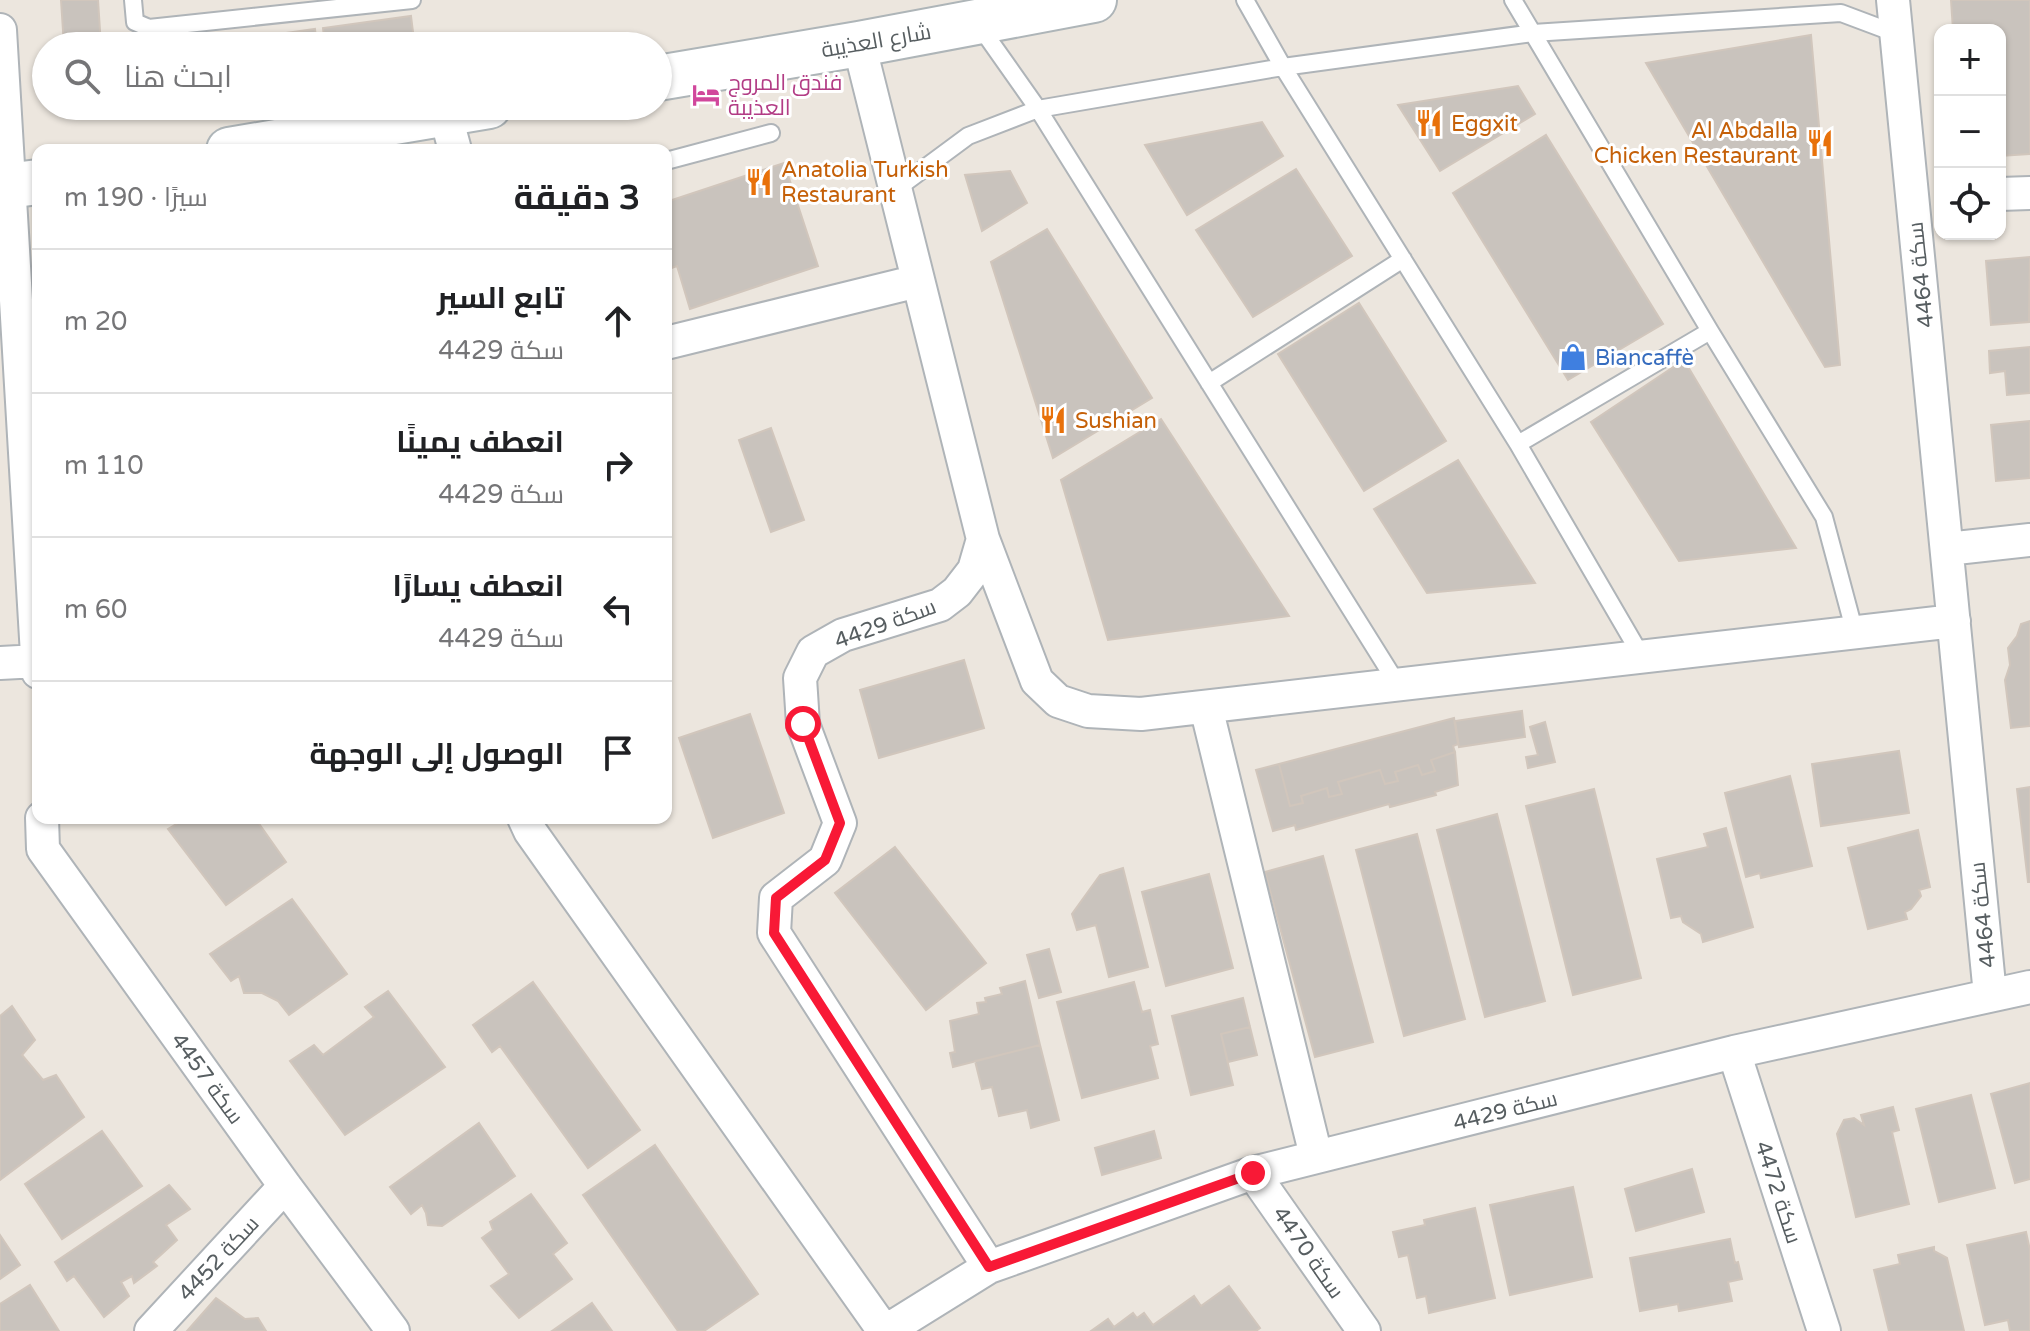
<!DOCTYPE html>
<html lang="ar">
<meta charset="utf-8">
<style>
body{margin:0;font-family:"Varela Round",Cairo,sans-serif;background:#f6f6f6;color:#202124;direction:rtl}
.controls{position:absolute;right:24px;top:24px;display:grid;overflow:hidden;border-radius:16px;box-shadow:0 2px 6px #0004}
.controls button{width:72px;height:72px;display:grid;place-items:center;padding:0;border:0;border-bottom:2px solid #e0e0e0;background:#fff;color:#202124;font:40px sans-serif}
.stop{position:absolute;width:24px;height:24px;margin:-18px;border:6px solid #f81936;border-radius:50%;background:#fff}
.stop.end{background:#f81936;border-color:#fff;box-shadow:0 2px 8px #0008}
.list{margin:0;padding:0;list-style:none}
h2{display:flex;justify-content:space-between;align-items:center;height:104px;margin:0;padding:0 32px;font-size:34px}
h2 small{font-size:26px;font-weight:400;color:#757577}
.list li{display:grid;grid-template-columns:52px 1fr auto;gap:24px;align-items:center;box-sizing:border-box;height:144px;padding:0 32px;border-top:2px solid #e0e0e0}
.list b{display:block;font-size:30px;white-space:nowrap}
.list p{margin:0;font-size:26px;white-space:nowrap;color:#757577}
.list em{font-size:26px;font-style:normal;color:#757577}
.icon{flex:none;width:44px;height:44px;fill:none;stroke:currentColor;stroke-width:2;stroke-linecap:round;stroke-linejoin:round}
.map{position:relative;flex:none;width:2030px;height:1331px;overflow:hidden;direction:ltr}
.search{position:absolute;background:#fff;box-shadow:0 2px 6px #0004;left:32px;top:32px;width:640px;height:88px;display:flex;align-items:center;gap:20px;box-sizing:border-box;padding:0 28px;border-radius:44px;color:#757577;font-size:30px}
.panel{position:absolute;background:#fff;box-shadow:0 2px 6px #0004;left:32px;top:144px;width:640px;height:680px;border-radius:16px;direction:rtl}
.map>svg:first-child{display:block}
.building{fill:#c9c3bd;stroke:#d1c6bc;stroke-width:2}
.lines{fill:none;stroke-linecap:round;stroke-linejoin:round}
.lane-casing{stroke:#afb4b8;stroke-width:20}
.street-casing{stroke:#afb4b8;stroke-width:36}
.secondary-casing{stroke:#aeb5b8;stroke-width:48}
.lane{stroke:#fff;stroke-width:16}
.street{stroke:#fff;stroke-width:32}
.secondary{stroke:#fff;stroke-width:44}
.route{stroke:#f81936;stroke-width:10}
.labels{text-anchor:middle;stroke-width:6;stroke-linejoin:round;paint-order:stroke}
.street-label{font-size:22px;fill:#575e61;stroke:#fff}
.hotel-label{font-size:22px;fill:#b23c85;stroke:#fff;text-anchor:start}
.food-label{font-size:22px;fill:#c56008;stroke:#fff;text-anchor:start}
.shop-label{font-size:22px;fill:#366cbe;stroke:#fff;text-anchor:start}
</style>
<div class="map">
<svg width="2030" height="1331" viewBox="0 0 2030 1331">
<rect width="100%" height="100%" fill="#ece6de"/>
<path class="building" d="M 61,0 L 98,0 L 101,46 L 64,46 Z
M 1951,0 L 2030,0 L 2030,154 L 2000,156 L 2000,30 L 1953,30 Z
M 411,16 L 414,40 L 371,46 L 325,46 L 323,28 Z
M 315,29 L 317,46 L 206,46 L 206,44 Z
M 1811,35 L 1840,365 L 1825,367 L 1646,63 Z
M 1518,86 L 1535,114 L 1440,171 L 1398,105 Z
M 1262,122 L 1283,156 L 1187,215 L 1145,145 Z
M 1546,135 L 1663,324 L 1568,380 L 1453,193 Z
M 784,163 L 818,266 L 690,309 L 677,266 L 666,270 L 666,202 Z
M 1296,169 L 1352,256 L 1253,317 L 1196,230 Z
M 1010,171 L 1027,203 L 982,231 L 965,175 Z
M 1047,229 L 1152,398 L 1053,458 L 991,262 Z
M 2030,257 L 2029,322 L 1991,325 L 1986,261 Z
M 1359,303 L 1446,441 L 1364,491 L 1278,354 Z
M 2030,347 L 2030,393 L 2007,395 L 2005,371 L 1990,373 L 1989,351 Z
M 1684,360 L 1796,548 L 1679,561 L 1591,422 Z
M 1161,419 L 1289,616 L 1108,640 L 1061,480 Z
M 2030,421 L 2030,478 L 1996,481 L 1991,425 Z
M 771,428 L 804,520 L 771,532 L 739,440 Z
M 1458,460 L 1535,583 L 1427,593 L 1374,509 Z
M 2030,621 L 2030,726 L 2011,728 L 2005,680 L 2010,665 L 2008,648 L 2017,636 L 2021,624 Z
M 964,660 L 984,728 L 879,758 L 860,690 Z
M 1522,711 L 1525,737 L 1459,747 L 1455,721 Z
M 750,714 L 784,813 L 713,838 L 679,738 Z
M 1454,718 L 1458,744 L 1453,746 L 1455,752 L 1431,760 L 1435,771 L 1422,775 L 1418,765 L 1395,772 L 1398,781 L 1385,784 L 1380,770 L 1338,782 L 1342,794 L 1329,797 L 1327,788 L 1301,796 L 1303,803 L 1290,806 L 1279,764 Z
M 1545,722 L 1555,762 L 1528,768 L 1526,757 L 1538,755 L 1530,727 Z
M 1899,751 L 1909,813 L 1821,826 L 1812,764 Z
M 1455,752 L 1458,785 L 1435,792 L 1436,795 L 1390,807 L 1389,804 L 1296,830 L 1295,825 L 1273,831 L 1256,770 L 1279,764 L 1290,806 L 1303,803 L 1301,796 L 1327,788 L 1329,797 L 1342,794 L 1338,782 L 1380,770 L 1385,784 L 1398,781 L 1395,772 L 1418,765 L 1422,775 L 1435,771 L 1431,760 Z
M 1790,776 L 1812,866 L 1761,878 L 1760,873 L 1746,877 L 1725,793 Z
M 2030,787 L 2030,882 L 2028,882 L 2017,789 Z
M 1594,789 L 1641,978 L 1573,995 L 1526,806 Z
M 1497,814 L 1545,1001 L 1485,1017 L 1437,830 Z
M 181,818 L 255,818 L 286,862 L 226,905 L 168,829 L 183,820 Z
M 1726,828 L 1753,927 L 1703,942 L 1701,934 L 1683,922 L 1681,916 L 1671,918 L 1657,859 L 1708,847 L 1704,834 Z
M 1918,830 L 1930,887 L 1919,890 L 1921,896 L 1911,909 L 1905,912 L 1907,919 L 1868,929 L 1848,848 Z
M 1417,834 L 1465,1019 L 1404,1036 L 1356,850 Z
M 895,847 L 986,963 L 926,1010 L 835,893 Z
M 1323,856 L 1373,1042 L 1315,1057 L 1265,872 Z
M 1123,868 L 1148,967 L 1109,977 L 1096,925 L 1077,930 L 1072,914 L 1100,875 Z
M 1209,874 L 1233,968 L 1166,986 L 1142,892 Z
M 292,899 L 347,974 L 289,1015 L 278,1001 L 262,993 L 244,993 L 239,976 L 231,981 L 210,954 Z
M 1049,949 L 1061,992 L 1039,998 L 1027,955 Z
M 1025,981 L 1040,1045 L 953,1067 L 950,1053 L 955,1052 L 950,1021 L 979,1014 L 977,1003 L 986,1002 L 985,998 L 1002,994 L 1000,988 Z
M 533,982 L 640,1130 L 588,1168 L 500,1046 L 492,1052 L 473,1025 Z
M 1134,982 L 1142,1012 L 1150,1010 L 1158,1044 L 1150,1046 L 1158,1078 L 1082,1098 L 1057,1002 Z
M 388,991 L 445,1067 L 345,1135 L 290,1061 L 314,1045 L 323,1055 L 374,1017 L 365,1007 Z
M 1243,998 L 1250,1027 L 1221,1034 L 1233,1085 L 1191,1095 L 1172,1016 Z
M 12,1006 L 35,1040 L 22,1055 L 43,1080 L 56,1075 L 84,1117 L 0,1180 L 0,1016 Z
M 1250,1027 L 1257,1055 L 1228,1062 L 1221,1034 Z
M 1040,1045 L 1059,1120 L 1031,1128 L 1027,1110 L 999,1116 L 992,1087 L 982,1089 L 975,1061 Z
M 2030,1083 L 2030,1179 L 2015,1183 L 1991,1094 Z
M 1971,1095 L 1995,1188 L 1939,1202 L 1916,1109 Z
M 1893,1107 L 1899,1130 L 1892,1132 L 1909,1204 L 1856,1217 L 1837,1134 L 1844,1120 L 1854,1118 L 1864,1125 L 1861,1115 Z
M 479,1123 L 515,1176 L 442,1226 L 428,1225 L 426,1213 L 422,1205 L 411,1214 L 390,1187 Z
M 102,1131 L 142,1186 L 62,1239 L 25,1184 Z
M 1154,1131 L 1161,1158 L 1102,1175 L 1095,1148 Z
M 655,1145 L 758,1294 L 704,1331 L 678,1331 L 583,1195 Z
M 1692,1169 L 1704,1212 L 1636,1231 L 1625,1189 Z
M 169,1185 L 190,1209 L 166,1225 L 177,1240 L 153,1262 L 157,1266 L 134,1283 L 132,1276 L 121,1282 L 129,1296 L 104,1317 L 74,1276 L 67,1281 L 55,1262 Z
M 1573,1187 L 1592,1277 L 1510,1295 L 1490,1205 Z
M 531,1194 L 567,1243 L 553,1254 L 572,1279 L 519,1318 L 491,1286 L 509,1274 L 482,1238 L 493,1230 L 490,1222 Z
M 1475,1208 L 1495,1298 L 1429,1313 L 1426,1296 L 1417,1298 L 1408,1255 L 1399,1257 L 1393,1232 L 1425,1225 L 1424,1220 Z
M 2026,1232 L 2030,1250 L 2030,1331 L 2010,1331 L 2008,1320 L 1985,1325 L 1967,1245 Z
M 0,1235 L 20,1265 L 0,1279 Z
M 1730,1239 L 1735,1263 L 1738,1262 L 1742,1279 L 1728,1282 L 1732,1301 L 1679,1311 L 1678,1304 L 1640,1311 L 1630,1258 Z
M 1934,1247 L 1934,1251 L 1947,1258 L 1964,1331 L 1889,1331 L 1874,1270 L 1900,1264 L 1898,1255 Z
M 30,1285 L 59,1331 L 0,1331 L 0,1304 Z
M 1229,1286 L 1260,1328 L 1256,1331 L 1091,1331 L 1108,1319 L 1114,1327 L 1133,1313 L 1137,1318 L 1144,1313 L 1153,1325 L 1194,1296 L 1201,1306 Z
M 216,1298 L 245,1319 L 258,1318 L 266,1331 L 187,1331 Z
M 592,1303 L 612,1331 L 552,1331 Z"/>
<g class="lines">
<g class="lane-casing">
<path id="lane" d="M 133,0 L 135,22 L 149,28 L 412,0
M 1245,0 L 1283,67 L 1518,444 L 1642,657
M 1513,0 L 1710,331 L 1824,517 L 1855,633
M 978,24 L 1038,109 L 1398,685
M 666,161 L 771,133
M 895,190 L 968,136 L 1038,109 L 1283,67 L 1533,33 L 1841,13 L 1897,34
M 1209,383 L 1403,259
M 1518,444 L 1710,331"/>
</g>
<g class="street-casing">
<path id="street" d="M 1893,0 L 1990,995
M 0,30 L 38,672
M 859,44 L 983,539 L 974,570 L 957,592 L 940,605 L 843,635 L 813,652 L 800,678 L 803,724 L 840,823 L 825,860 L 776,898 L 774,933 L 989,1267
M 445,113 L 455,150
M 2000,194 L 2030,193
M 666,343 L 918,281
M 983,539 L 1037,681 L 1058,701 L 1088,711 L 1141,714 L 1954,621
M 1947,549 L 2030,540
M 0,663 L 38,661
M 1206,707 L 1316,1156
M 42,818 L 43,849 L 285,1186 L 393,1331
M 524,818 L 530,831 L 884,1331
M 1734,1052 L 1824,1331
M 1253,1173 L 1364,1331
M 151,1331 L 285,1186
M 886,1331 L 989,1267 L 1253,1173 L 1734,1052 L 2030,987"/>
</g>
<g class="secondary-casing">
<path id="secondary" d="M 658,78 L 859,44 L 1094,0
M 229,150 L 489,106
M 0,187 L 38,182"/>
</g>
<use href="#lane" class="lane"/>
<use href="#street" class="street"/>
<use href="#secondary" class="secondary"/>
</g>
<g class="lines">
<path class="route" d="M 803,724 L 840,823 L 825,860 L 776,898 L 774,933 L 989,1267 L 1253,1173"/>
</g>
<defs>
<g id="hotel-bare" transform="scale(2.16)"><path d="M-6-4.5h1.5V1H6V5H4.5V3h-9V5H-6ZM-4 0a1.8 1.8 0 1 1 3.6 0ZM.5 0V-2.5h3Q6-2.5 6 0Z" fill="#d1479c" stroke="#fff" stroke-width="2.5" paint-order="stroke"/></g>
<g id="restaurant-bare" transform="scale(2.16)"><path d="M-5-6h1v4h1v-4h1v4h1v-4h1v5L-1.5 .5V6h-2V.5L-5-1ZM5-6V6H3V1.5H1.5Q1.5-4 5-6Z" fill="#e8710a" stroke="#fff" stroke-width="2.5" paint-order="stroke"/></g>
<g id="shop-bare" transform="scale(2.16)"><path d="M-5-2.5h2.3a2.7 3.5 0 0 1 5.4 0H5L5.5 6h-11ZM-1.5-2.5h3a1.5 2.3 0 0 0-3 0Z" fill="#3f7fe0" stroke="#fff" stroke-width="2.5" paint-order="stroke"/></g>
</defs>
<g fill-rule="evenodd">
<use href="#hotel-bare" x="706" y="95"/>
<use href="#restaurant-bare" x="1429" y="123"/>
<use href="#restaurant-bare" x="1820" y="143"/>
<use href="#restaurant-bare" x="759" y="182"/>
<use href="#shop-bare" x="1573" y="357"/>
<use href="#restaurant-bare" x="1053" y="420"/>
</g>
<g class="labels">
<g class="street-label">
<text transform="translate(876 40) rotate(-10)" y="8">شارع العذيبة</text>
<text transform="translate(1920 275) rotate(-96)" y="8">سكة 4464</text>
<text transform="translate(885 623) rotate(-20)" y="8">سكة 4429</text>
<text transform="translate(1982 915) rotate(-96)" y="8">سكة 4464</text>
<text transform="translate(208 1078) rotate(54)" y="8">سكة 4457</text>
<text transform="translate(1505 1110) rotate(-14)" y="8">سكة 4429</text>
<text transform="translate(1779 1192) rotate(72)" y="8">سكة 4472</text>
<text transform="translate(1309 1252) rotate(55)" y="8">سكة 4470</text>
<text transform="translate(218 1258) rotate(-47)" y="8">سكة 4452</text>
</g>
<g class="hotel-label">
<text x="728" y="90">فندق المروج<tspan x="728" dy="25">العذيبة</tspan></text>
</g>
<g class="food-label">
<text x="1451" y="131">Eggxit</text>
<text x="1798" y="138" text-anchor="end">Al Abdalla<tspan x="1798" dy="25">Chicken Restaurant</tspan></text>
<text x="781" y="177">Anatolia Turkish<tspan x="781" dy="25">Restaurant</tspan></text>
<text x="1075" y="428">Sushian</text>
</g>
<g class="shop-label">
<text x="1595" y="365">Biancaffè</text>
</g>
</g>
</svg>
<div class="controls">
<button>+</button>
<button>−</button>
<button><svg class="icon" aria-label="locate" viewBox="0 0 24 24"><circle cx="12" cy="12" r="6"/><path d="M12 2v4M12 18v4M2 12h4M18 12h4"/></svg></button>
</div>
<div class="stop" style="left:803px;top:724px"></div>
<div class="stop end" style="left:1253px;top:1173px"></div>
<div class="search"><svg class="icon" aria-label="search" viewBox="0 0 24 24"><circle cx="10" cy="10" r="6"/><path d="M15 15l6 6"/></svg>ابحث هنا</div>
<section class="panel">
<h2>3 دقيقة<small>سيرًا · 190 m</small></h2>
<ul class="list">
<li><svg class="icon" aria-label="ahead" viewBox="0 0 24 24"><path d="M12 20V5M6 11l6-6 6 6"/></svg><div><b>تابع السير</b><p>سكة 4429</p></div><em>20 m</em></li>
<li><svg class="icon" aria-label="right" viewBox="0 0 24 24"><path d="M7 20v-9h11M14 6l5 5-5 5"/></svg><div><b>انعطف يمينًا</b><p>سكة 4429</p></div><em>110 m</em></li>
<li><svg class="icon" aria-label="left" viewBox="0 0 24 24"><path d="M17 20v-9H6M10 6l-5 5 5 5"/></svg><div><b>انعطف يسارًا</b><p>سكة 4429</p></div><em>60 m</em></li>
<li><svg class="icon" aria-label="arrive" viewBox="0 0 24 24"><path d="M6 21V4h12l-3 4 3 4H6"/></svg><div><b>الوصول إلى الوجهة</b></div></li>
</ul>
</section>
</div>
